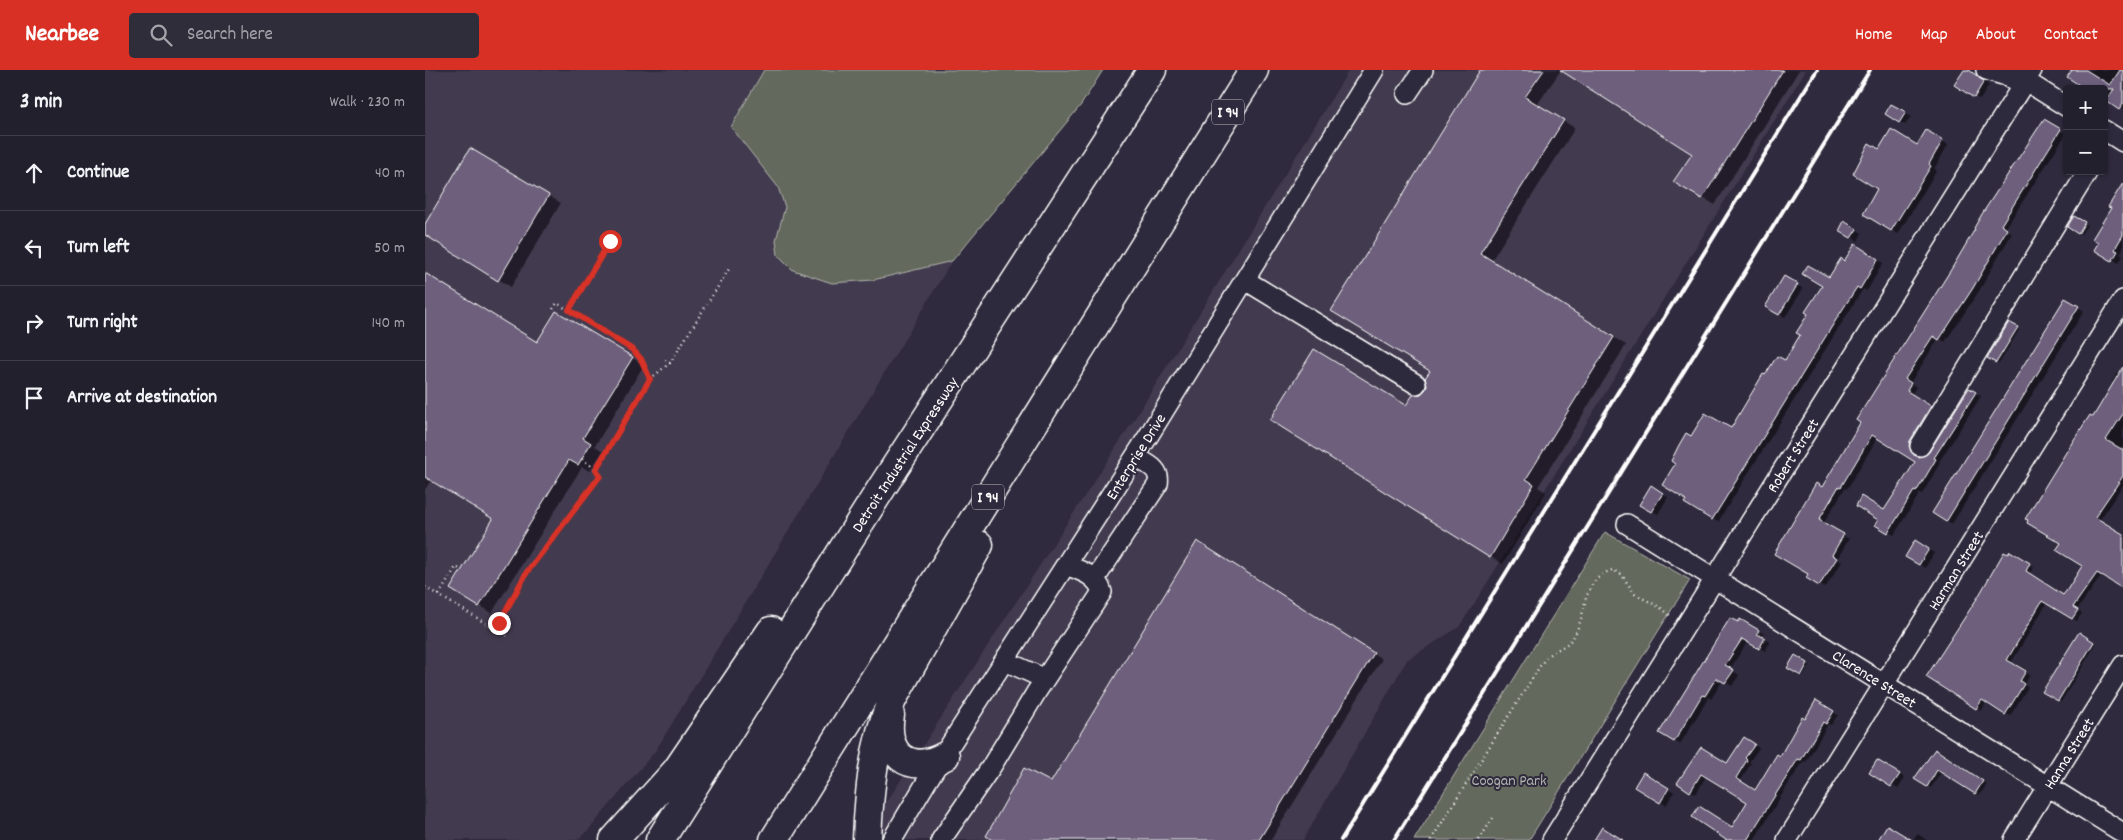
<!DOCTYPE html>
<meta charset="utf-8">
<style>
body{margin:0;font-family:Dekko,sans-serif;background:#2f2d3a;color:#f1f3f6}
.controls{position:absolute;right:15px;top:15px;display:grid;overflow:hidden;border-radius:5px;box-shadow:0 1px 4px #0004}
.controls button{width:45px;height:45px;display:grid;place-items:center;padding:0;border:0;border-bottom:1px solid #403e4a;background:#23202e;color:#f1f3f6;font:25px sans-serif}
.stop{position:absolute;width:15px;height:15px;margin:-11px;border:4px solid #d93025;border-radius:50%;background:#fff}
.stop.end{background:#d93025;border-color:#fff;box-shadow:0 1px 5px #0008}
.list{margin:0;padding:0;list-style:none}
h2{display:flex;justify-content:space-between;align-items:center;height:65px;margin:0;padding:0 20px;font-size:21px}
h2 small{font-size:16px;font-weight:400;color:#a3a3aa}
.list li{display:grid;grid-template-columns:32px 1fr auto;gap:15px;align-items:center;box-sizing:border-box;height:75px;padding:0 20px;border-top:1px solid #403e4a}
.list b{display:block;font-size:19px;white-space:nowrap}
.list em{font-size:16px;font-style:normal;color:#a3a3aa}
.icon{flex:none;width:28px;height:28px;fill:none;stroke:currentColor;stroke-width:2;stroke-linecap:round;stroke-linejoin:round}
.map{position:relative;flex:none;width:1698px;height:770px;overflow:hidden}
header{display:flex;align-items:center;gap:30px;box-sizing:border-box;height:70px;padding:0 25px;background:#d93025;color:#fff}
header strong{font-size:24px}
nav{display:flex;gap:28px;margin-inline-start:auto;font-size:18px}
.search{width:350px;height:45px;background:#2f2d3a;display:flex;align-items:center;gap:12px;box-sizing:border-box;padding:0 18px;border-radius:5px;color:#a3a3aa;font-size:19px}
main{display:flex}
aside{flex:1;background:#23202e}
.map>svg:first-child{display:block}
.built{fill:#423a50}
.green{fill:#64695c;stroke:#b2b4ae}
.shadow{fill:#0007}
.building{fill:#6e617d;stroke:#fff}
.lines{fill:none;stroke-linecap:round;stroke-linejoin:round}
.minor-casing{stroke:#fff;stroke-width:22}
.highway-casing{stroke:#fff;stroke-width:31}
.path{stroke:#fff;stroke-width:2.5;stroke-dasharray:1 4;stroke-linecap:butt}
.minor{stroke:#2f2a3d;stroke-width:19}
.highway{stroke:#2f2a3d;stroke-width:28}
.rail{stroke:#fff;stroke-width:4}
.route{stroke:#d93025;stroke-width:6}
.labels{text-anchor:middle;stroke-width:4;stroke-linejoin:round;paint-order:stroke}
.shield{fill:#2f2a3d;stroke:#c1bfc5;stroke-width:1}
.shield-label{font-size:15px;font-weight:bold;fill:#fff}
.street-label{font-size:16px;fill:#fff;stroke:#2f2a3d}
.park-label{font-size:16px;fill:#b2b4ae;stroke:#2f2a3d}
</style>
<header>
<strong>Nearbee</strong>
<div class="search"><svg class="icon" aria-label="search" viewBox="0 0 24 24"><circle cx="10" cy="10" r="6"/><path d="M15 15l6 6"/></svg>Search here</div>
<nav><a>Home</a><a>Map</a><a>About</a><a>Contact</a></nav>
</header>
<main>
<aside>
<h2>3 min<small>Walk · 230 m</small></h2>
<ul class="list">
<li><svg class="icon" aria-label="ahead" viewBox="0 0 24 24"><path d="M12 20V5M6 11l6-6 6 6"/></svg><div><b>Continue</b></div><em>40 m</em></li>
<li><svg class="icon" aria-label="left" viewBox="0 0 24 24"><path d="M17 20v-9H6M10 6l-5 5 5 5"/></svg><div><b>Turn left</b></div><em>50 m</em></li>
<li><svg class="icon" aria-label="right" viewBox="0 0 24 24"><path d="M7 20v-9h11M14 6l5 5-5 5"/></svg><div><b>Turn right</b></div><em>140 m</em></li>
<li><svg class="icon" aria-label="arrive" viewBox="0 0 24 24"><path d="M6 21V4h12l-3 4 3 4H6"/></svg><div><b>Arrive at destination</b></div></li>
</ul>
</aside>
<div class="map">
<svg width="1698" height="770" viewBox="0 0 1698 770">
<rect width="100%" height="100%" fill="#2f2a3d"/>
<filter id="ink" filterUnits="userSpaceOnUse"><feTurbulence type="fractalNoise" baseFrequency=".02" numOctaves="2"/><feDisplacementMap in="SourceGraphic" scale="10" xChannelSelector="R" yChannelSelector="G"/><feConvolveMatrix kernelMatrix="1 2 1 2 8 2 1 2 1" color-interpolation-filters="sRGB"/></filter>
<g filter="url(#ink)">
<path class="built" d="M 0,0 L 656,0 L 527,191 L 231,680 L 162,762 L 152,770 L 0,770 Z
M 924,0 L 1381,0 L 1049,534 L 1034,557 L 982,590 L 878,770 L 437,770 L 710,348 Z"/>
<path class="green" d="M 339,0 L 678,0 L 656,35 L 527,191 L 448,210 L 407,213 L 368,200 L 353,185 L 351,170 L 360,137 L 353,117 L 306,57 Z
M 1180,462 L 1265,510 L 1104,770 L 989,770 Z"/>
<path class="shadow" d="M 1056,0 L 1136,0 L 1112,35 L 1150,58 L 1066,191 L 1201,275 L 1113,417 L 1121,422 L 1078,494 L 1066,487 L 982,337 L 1002,320 L 1007,300 Z
M 1137,0 L 1374,0 L 1290,135 L 1249,111 L 1269,83 Z
M 1540,0 L 1564,15 L 1555,30 L 1531,15 Z
M 1649,0 L 1698,0 L 1698,40 L 1679,29 L 1679,19 Z
M 1467,35 L 1486,47 L 1480,55 L 1462,44 Z
M 1619,51 L 1641,64 L 1580,159 L 1587,163 L 1554,221 L 1520,272 L 1514,268 L 1485,313 L 1491,317 L 1486,325 L 1511,340 L 1489,380 L 1493,388 L 1505,383 L 1544,319 L 1556,326 L 1514,392 L 1515,393 L 1503,414 L 1497,424 L 1495,423 L 1469,465 L 1452,455 L 1492,392 L 1453,367 L 1422,419 L 1420,418 L 1398,454 L 1424,469 L 1412,489 L 1417,492 L 1400,518 L 1383,507 L 1398,419 Z
M 1501,61 L 1523,75 L 1509,99 L 1512,100 L 1473,164 L 1440,143 L 1454,119 L 1492,76 Z
M 45,80 L 136,133 L 86,217 L 0,164 L 0,156 Z
M 1698,128 L 1698,179 L 1695,184 L 1698,186 L 1694,193 L 1671,179 Z
M 1649,147 L 1662,155 L 1656,164 L 1644,157 Z
M 1420,153 L 1437,163 L 1433,171 L 1416,160 Z
M 1436,179 L 1458,193 L 1442,221 L 1438,219 L 1293,452 L 1261,432 L 1263,429 L 1266,368 L 1307,360 L 1340,306 L 1360,292 L 1377,265 L 1405,209 L 1420,192 Z
M 0,204 L 113,273 L 144,249 L 219,295 L 170,376 L 178,381 L 165,401 L 157,397 L 67,543 L 26,518 L 69,448 L 6,410 L 0,420 Z
M 1360,208 L 1378,219 L 1360,247 L 1342,237 Z
M 1641,229 L 1659,241 L 1527,454 L 1508,443 Z
M 1584,254 L 1594,260 L 1574,294 L 1564,288 Z
M 1698,300 L 1698,415 L 1674,451 L 1698,465 L 1698,518 L 1677,505 L 1652,540 L 1657,543 L 1652,551 L 1622,533 L 1586,593 L 1605,605 L 1599,615 L 1603,617 L 1585,646 L 1562,632 L 1556,641 L 1503,606 L 1585,482 L 1609,497 L 1604,504 L 1639,526 L 1658,496 L 1637,473 L 1668,348 L 1689,314 L 1687,312 L 1694,301 L 1697,302 Z
M 1226,417 L 1243,427 L 1233,444 L 1216,434 Z
M 1491,472 L 1509,483 L 1500,498 L 1482,486 Z
M 781,478 L 957,589 L 846,770 L 569,770 L 626,713 Z
M 1315,550 L 1339,564 L 1337,568 L 1345,572 L 1340,581 L 1323,571 L 1305,599 L 1314,605 L 1307,616 L 1298,610 L 1286,629 L 1284,627 L 1255,674 L 1235,662 Z
M 1655,564 L 1671,574 L 1636,632 L 1619,622 Z
M 1370,587 L 1385,596 L 1378,606 L 1364,597 Z
M 1392,632 L 1413,645 L 1406,655 L 1403,654 L 1381,692 L 1379,691 L 1366,710 L 1329,770 L 1299,770 L 1323,732 L 1281,706 L 1271,724 L 1254,713 L 1276,679 L 1302,695 L 1319,669 L 1334,678 L 1324,692 L 1326,693 L 1315,712 L 1330,721 L 1355,688 Z
M 1514,683 L 1562,714 L 1555,725 L 1516,702 L 1506,718 L 1491,709 Z
M 1453,691 L 1480,708 L 1473,719 L 1446,702 Z
M 1218,704 L 1249,722 L 1241,735 L 1210,717 Z
M 1492,764 L 1494,765 L 1502,770 L 1488,770 Z"/>
<path class="building" d="M 1055,0 L 1119,0 L 1100,27 L 1139,50 L 1055,183 L 1189,267 L 1101,409 L 1109,414 L 1065,488 L 845,350 L 889,279 L 981,335 L 988,325 L 996,324 L 1001,319 L 1002,314 L 1000,308 L 1005,301 L 906,241 Z
M 1135,0 L 1358,0 L 1277,129 L 1248,112 L 1267,84 Z
M 1539,0 L 1544,0 L 1559,11 L 1549,28 L 1529,15 Z
M 1647,0 L 1661,0 L 1685,15 L 1695,0 L 1698,0 L 1698,34 L 1694,40 L 1681,31 L 1689,19 L 1660,19 L 1642,7 Z
M 1466,34 L 1481,42 L 1474,53 L 1460,44 Z
M 1619,49 L 1636,59 L 1576,155 L 1582,159 L 1548,218 L 1514,270 L 1508,266 L 1480,309 L 1486,313 L 1482,321 L 1506,336 L 1485,371 L 1484,376 L 1489,385 L 1495,387 L 1504,382 L 1544,318 L 1551,322 L 1509,388 L 1511,389 L 1498,411 L 1491,422 L 1489,421 L 1463,463 L 1450,455 L 1453,450 L 1431,436 L 1436,426 L 1459,440 L 1490,392 L 1447,365 L 1416,417 L 1414,416 L 1394,450 L 1419,464 L 1407,485 L 1412,488 L 1394,516 L 1381,508 L 1383,504 L 1349,484 L 1391,413 L 1397,417 L 1435,353 L 1431,350 L 1527,198 L 1550,159 L 1549,158 L 1557,144 Z
M 1466,59 L 1492,75 L 1501,60 L 1518,70 L 1504,94 L 1506,96 L 1466,161 L 1438,144 L 1452,119 L 1428,104 L 1444,73 L 1454,79 Z
M 45,78 L 124,125 L 73,211 L 0,165 L 0,154 Z
M 1698,113 L 1698,165 L 1692,175 L 1690,180 L 1693,181 L 1687,191 L 1669,180 L 1673,173 L 1667,169 L 1686,138 L 1683,137 Z
M 1649,146 L 1660,152 L 1653,164 L 1642,157 Z
M 1419,151 L 1432,159 L 1426,168 L 1414,161 Z
M 1430,174 L 1453,189 L 1435,219 L 1432,217 L 1414,245 L 1287,450 L 1259,433 L 1261,430 L 1237,415 L 1250,394 L 1246,391 L 1254,375 L 1261,363 L 1266,366 L 1280,343 L 1306,358 L 1338,304 L 1340,305 L 1352,286 L 1360,290 L 1375,265 L 1371,263 L 1383,244 L 1380,242 L 1397,216 L 1377,204 L 1383,195 L 1404,207 L 1416,188 L 1419,191 Z
M 0,203 L 112,272 L 131,241 L 208,287 L 158,368 L 166,373 L 153,395 L 144,390 L 54,537 L 25,519 L 68,449 L 0,407 Z
M 1359,206 L 1373,214 L 1354,245 L 1340,237 Z
M 1640,228 L 1654,236 L 1521,452 L 1507,443 Z
M 1584,252 L 1593,257 L 1571,293 L 1562,288 Z
M 1698,297 L 1698,344 L 1681,370 L 1698,380 L 1698,406 L 1670,447 L 1698,464 L 1698,519 L 1672,503 L 1648,537 L 1653,540 L 1647,549 L 1617,531 L 1582,590 L 1601,601 L 1595,611 L 1599,614 L 1580,645 L 1557,630 L 1551,639 L 1501,607 L 1553,527 L 1579,482 L 1583,484 L 1585,481 L 1605,493 L 1601,501 L 1638,525 L 1642,520 L 1657,496 L 1631,480 L 1636,473 L 1602,453 L 1603,450 L 1600,449 L 1648,371 L 1665,345 L 1668,347 Z
M 1226,415 L 1238,423 L 1226,442 L 1214,435 Z
M 1490,470 L 1504,479 L 1494,495 L 1480,487 Z
M 772,471 L 949,583 L 834,770 L 567,770 L 561,766 L 599,698 L 626,712 Z
M 1305,548 L 1313,552 L 1315,549 L 1334,560 L 1332,564 L 1340,568 L 1334,579 L 1317,569 L 1300,595 L 1309,600 L 1300,613 L 1291,608 L 1280,626 L 1277,625 L 1249,672 L 1234,663 Z
M 1654,562 L 1669,572 L 1633,631 L 1617,622 Z
M 1370,585 L 1383,593 L 1376,606 L 1362,598 Z
M 1391,630 L 1409,641 L 1401,654 L 1398,652 L 1376,690 L 1373,689 L 1322,770 L 1301,770 L 1267,747 L 1274,736 L 1307,757 L 1322,732 L 1276,704 L 1265,722 L 1252,713 L 1276,677 L 1302,693 L 1319,667 L 1330,674 L 1320,688 L 1322,690 L 1311,708 L 1330,720 L 1352,684 L 1355,686 L 1377,647 L 1380,649 Z
M 1510,679 L 1558,711 L 1550,724 L 1512,700 L 1502,717 L 1489,709 Z
M 1452,690 L 1475,704 L 1466,717 L 1444,703 Z
M 1218,702 L 1244,718 L 1235,733 L 1209,717 Z
M 1462,755 L 1487,770 L 1453,770 Z
M 1177,757 L 1198,770 L 1169,770 Z"/>
<g class="lines">
<g class="minor-casing">
<path id="minor" d="M 1561,0 L 1581,6 L 1592,13
M 1583,0 L 1642,37
M 982,24 L 998,0
M 1679,60 L 1698,72
M 820,210 L 991,314
M 1495,376 L 1663,101
M 1202,454 L 1698,763
M 670,509 L 733,414 C 736,398 722,394 710,387
M 580,591 L 620,609
M 467,770 L 502,711 L 724,365 L 949,0
M 516,770 L 566,697 L 612,621 L 677,522 C 672,505 656,501 641,495
M 1127,770 L 1607,0
M 1362,770 L 1698,230
M 1589,770 L 1698,595"/>
</g>
<g class="highway-casing">
<path id="highway" d="M 465,645 C 458,684 484,706 520,686
M 189,770 L 252,700 L 346,561
M 235,770 L 454,422 L 727,0
M 349,770 L 829,0
M 442,770 C 444,722 448,675 467,630 L 554,475"/>
</g>
<path class="path" d="M 128,239 L 132,233 L 208,280 L 216,289 L 225,309 L 171,399
M 145,240 L 185,171
M 240,290 L 245,293 L 304,199
M 225,309 L 245,293
M 157,389 L 171,399 L 177,408
M 0,517 L 82,566
M 14,525 L 31,497 L 36,500
M 72,559 L 101,502 L 175,406
M 1006,770 L 1115,596 C 1118,592 1121,587 1125,584 C 1134,578 1143,576 1149,566 C 1164,540 1154,512 1187,500 L 1196,504 L 1210,524 L 1236,538 L 1246,546
M 1054,770 L 1070,745"/>
<use href="#minor" class="minor"/>
<use href="#highway" class="highway"/>
<path class="rail" d="M 916,770 L 1392,0
M 969,770 L 1445,0"/>
</g>
</g>
<g class="lines" filter="url(#ink)">
<path class="route" d="M 74,553 L 102,502 L 175,406 L 171,399 L 225,309 L 216,289 L 208,280 L 144,240 L 185,171"/>
</g>
<g class="labels">
<g class="shield">
<rect x="787" y="29.5" width="32" height="25" rx="4"/>
<rect x="547" y="414.5" width="32" height="25" rx="4"/>
</g>
<g class="shield-label">
<text x="803" y="47">I 94</text>
<text x="563" y="432">I 94</text>
</g>
<g class="street-label">
<text transform="translate(479 384) rotate(-57)" y="6">Detroit Industrial Expressway</text>
<text transform="translate(1367 385) rotate(-58)" y="6">Robert Street</text>
<text transform="translate(710 386) rotate(-58)" y="6">Enterprise Drive</text>
<text transform="translate(1530 500) rotate(-58)" y="6">Harman Street</text>
<text transform="translate(1450 608) rotate(32)" y="6">Clarence Street</text>
<text transform="translate(1643 683) rotate(-58)" y="6">Hanna Street</text>
</g>
<g class="park-label">
<text x="1084" y="715">Coogan Park</text>
</g>
</g>
</svg>
<div class="controls">
<button>+</button>
<button>−</button>
</div>
<div class="stop" style="left:185px;top:171px"></div>
<div class="stop end" style="left:74px;top:553px"></div>
</div>
</main>
